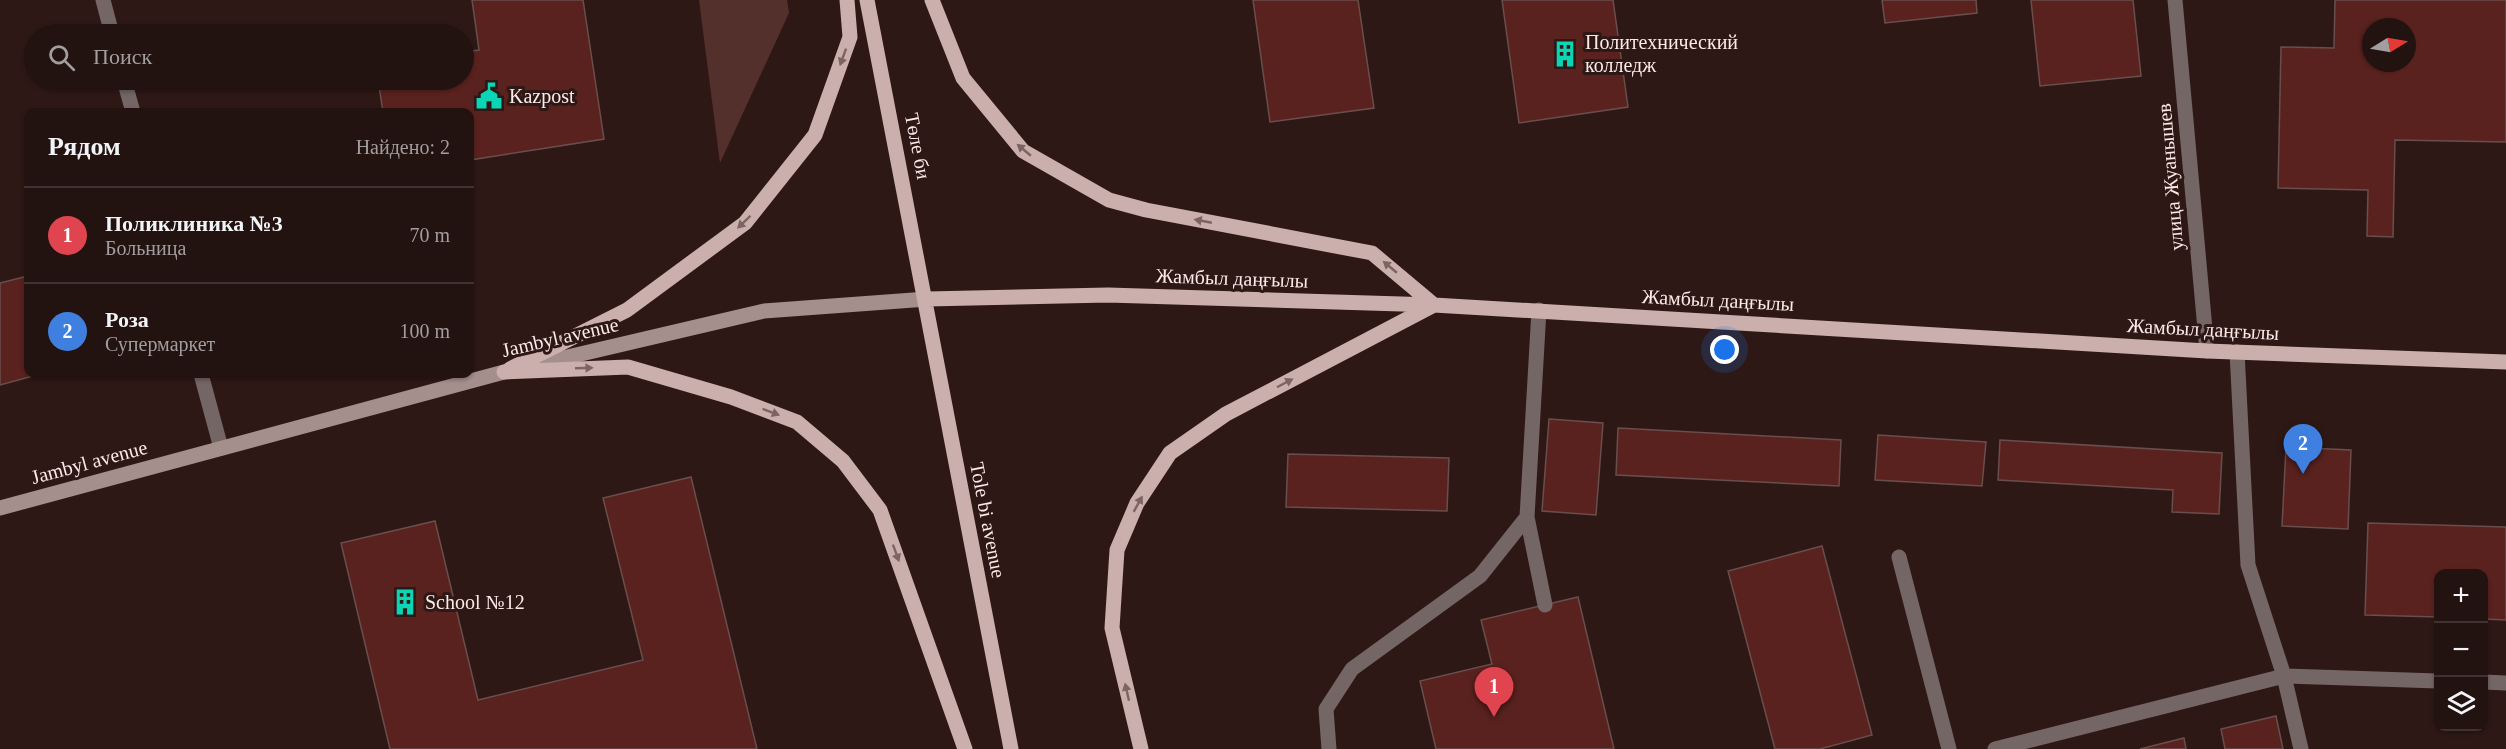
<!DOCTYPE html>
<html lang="ru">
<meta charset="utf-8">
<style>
body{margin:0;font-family:Georgia,serif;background:#2a1b19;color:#f1f3f6}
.controls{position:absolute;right:18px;bottom:18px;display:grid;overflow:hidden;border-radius:12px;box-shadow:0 2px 4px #0004}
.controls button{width:54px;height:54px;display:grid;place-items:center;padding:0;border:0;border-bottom:2px solid #3f3230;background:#221210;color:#f1f3f6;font:30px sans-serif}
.compass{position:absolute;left:2362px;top:18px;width:54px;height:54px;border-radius:50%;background:#221210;box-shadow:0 2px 4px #0004;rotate:79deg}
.you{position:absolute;left:1725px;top:350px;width:21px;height:21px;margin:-15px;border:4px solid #fff;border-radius:50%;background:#1a73e8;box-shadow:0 0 0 9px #1a73e833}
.badge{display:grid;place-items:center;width:39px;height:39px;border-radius:50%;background:#1a73e8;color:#fff;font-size:20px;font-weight:700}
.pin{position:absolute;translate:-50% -50px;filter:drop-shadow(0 2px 3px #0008)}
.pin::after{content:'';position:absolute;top:32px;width:21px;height:18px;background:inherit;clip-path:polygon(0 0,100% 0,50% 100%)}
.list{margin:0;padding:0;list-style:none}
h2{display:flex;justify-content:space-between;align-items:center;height:78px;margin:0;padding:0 24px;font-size:26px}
h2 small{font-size:20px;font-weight:400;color:#a29e9f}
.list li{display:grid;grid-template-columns:39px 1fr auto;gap:18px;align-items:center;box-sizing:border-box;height:96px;padding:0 24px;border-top:2px solid #3f3230}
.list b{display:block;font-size:22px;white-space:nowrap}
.list p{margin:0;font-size:20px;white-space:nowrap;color:#a29e9f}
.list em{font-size:20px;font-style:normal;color:#a29e9f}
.icon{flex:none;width:33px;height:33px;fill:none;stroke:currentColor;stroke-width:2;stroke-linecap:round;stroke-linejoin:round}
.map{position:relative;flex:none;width:2506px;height:749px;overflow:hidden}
.search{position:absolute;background:#221210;box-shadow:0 2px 4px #0004;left:24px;top:24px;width:450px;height:66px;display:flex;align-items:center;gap:15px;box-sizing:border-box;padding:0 21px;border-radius:33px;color:#a29e9f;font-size:22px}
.panel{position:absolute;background:#221210;box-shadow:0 2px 4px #0004;left:24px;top:108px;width:450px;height:270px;border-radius:12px}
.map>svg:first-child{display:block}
.green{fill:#54302c}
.building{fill:#5a221e;stroke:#694e4b;stroke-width:1.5;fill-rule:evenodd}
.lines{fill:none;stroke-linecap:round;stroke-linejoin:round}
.service{stroke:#736665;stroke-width:15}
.minor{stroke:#736665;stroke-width:15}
.secondary{stroke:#a48f8d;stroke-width:15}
.primary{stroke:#caafac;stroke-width:15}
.oneway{fill:#7c6460}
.labels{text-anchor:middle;stroke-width:6;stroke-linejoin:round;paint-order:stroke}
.poi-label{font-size:20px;fill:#fbeae8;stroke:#2e1815;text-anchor:start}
.street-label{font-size:20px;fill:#fbeae8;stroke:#2e1815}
</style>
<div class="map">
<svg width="2506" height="749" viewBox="0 0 2506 749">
<rect width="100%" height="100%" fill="#2e1815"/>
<path class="green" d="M 699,0 L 787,0 L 789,13 L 720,163 Z"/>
<path class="building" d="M 472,0 L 583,0 L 604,139 L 470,160 L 470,112 L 383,112 L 378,80 L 464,80 L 464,52 L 479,50 Z
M 1253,0 L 1358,0 L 1374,108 L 1270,122 Z
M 1502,0 L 1613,0 L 1628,107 L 1519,123 Z
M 1882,0 L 1976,0 L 1977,13 L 1885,23 Z
M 2031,0 L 2133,0 L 2141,76 L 2040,86 Z
M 2335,0 L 2506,0 L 2506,142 L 2395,140 L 2393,237 L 2367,236 L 2368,190 L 2278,188 L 2281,47 L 2334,48 ZM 2371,27 L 2407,27 L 2407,63 L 2371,63 Z
M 28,276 L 28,374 L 40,374 L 0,385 L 0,283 Z
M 1549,419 L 1603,423 L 1596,515 L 1542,511 Z
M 1618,428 L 1841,440 L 1839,486 L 1616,475 Z
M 1878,435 L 1986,442 L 1982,486 L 1875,480 Z
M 2000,440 L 2222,453 L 2219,514 L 2172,512 L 2173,490 L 1998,480 Z
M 2286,447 L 2351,450 L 2348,529 L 2282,526 Z
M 1288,454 L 1449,458 L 1447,511 L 1286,507 Z
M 691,477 L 757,749 L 390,749 L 341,543 L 435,521 L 478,700 L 643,660 L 603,498 Z
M 2368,523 L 2506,527 L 2506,620 L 2484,619 L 2484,574 L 2438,574 L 2438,617 L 2365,615 Z
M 1822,546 L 1872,735 L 1820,749 L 1775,749 L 1728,571 Z
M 1578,597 L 1614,749 L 1436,749 L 1420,681 L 1492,664 L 1481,620 Z
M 2276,716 L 2283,749 L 2225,749 L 2221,729 Z
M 2184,738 L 2186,749 L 2140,749 Z"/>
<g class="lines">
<path class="service" d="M 103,0 L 112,34
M 124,80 L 133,112
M 2237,352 L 2248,565 L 2284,676 L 2438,681
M 201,374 L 221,448
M 1527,517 L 1545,605
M 1899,557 L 1949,749
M 2484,682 L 2506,683
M 1329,749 L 1326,709 L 1352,669 L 1480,576 L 1527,517 L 1539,310
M 1995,749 L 2284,676 L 2301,749"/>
<path class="minor" d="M 2175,0 L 2207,351"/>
<path class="secondary" d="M 0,508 L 504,372 L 764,311 L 927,299"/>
<path class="primary" d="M 867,0 L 1011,749
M 932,0 L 963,78 L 1023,151 L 1109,200 L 1146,210 L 1372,253 L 1434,305
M 927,299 L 1108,295 L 1434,305 L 2207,351 L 2506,362
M 510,369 L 627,310 L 745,223 L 815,135 L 850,37 L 847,0
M 504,372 L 628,367 L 731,397 L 797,422 L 843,461 L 880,510 L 965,749
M 1141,749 L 1112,628 L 1117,550 L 1137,503 L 1170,453 L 1226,414 L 1432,306"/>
</g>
<defs><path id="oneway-solid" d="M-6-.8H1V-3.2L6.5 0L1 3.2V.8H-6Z" transform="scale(1.5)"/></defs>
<g class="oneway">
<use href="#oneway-solid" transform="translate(843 57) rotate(110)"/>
<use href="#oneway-solid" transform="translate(1024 150) rotate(-140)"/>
<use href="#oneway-solid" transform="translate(1203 221) rotate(-169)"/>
<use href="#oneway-solid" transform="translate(744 222) rotate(136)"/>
<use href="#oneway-solid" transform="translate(1390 267) rotate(-140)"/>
<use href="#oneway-solid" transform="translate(584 368) rotate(-2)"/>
<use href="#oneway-solid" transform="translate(1285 383) rotate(-28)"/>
<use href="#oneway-solid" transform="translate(771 412) rotate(21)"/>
<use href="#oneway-solid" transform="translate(1138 504) rotate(-61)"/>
<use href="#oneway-solid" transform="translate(896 553) rotate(70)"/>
<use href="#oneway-solid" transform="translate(1127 692) rotate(-103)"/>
</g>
<defs>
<g id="building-bare" transform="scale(2.07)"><path d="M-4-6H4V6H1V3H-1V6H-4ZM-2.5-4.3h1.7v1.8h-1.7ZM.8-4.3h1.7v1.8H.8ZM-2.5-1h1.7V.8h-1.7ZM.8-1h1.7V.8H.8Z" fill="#0ad5b5" stroke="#2e1815" stroke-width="2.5" paint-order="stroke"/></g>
<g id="civic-bare" transform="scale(2.07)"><path d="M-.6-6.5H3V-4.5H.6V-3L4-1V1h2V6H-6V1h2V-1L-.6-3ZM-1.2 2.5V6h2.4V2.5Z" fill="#0ad5b5" stroke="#2e1815" stroke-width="2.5" paint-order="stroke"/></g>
</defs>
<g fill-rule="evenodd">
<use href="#building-bare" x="1565" y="54"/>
<use href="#civic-bare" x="489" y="96"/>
<use href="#building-bare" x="405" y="602"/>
</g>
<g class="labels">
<g class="poi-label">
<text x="1585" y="49">Политехнический<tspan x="1585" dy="23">колледж</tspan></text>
<text x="509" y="103">Kazpost</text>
<text x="425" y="609">School №12</text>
</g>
<g class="street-label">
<text transform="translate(918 146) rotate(79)" y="7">Төле би</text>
<text transform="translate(2170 177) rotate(-95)" y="7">улица Жуанышев</text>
<text transform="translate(1232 278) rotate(2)" y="7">Жамбыл даңғылы</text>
<text transform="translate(1718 300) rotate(3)" y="7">Жамбыл даңғылы</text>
<text transform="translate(2203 329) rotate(3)" y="7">Жамбыл даңғылы</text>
<text transform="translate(560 337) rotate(-13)" y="7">Jambyl avenue</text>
<text transform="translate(89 462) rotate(-15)" y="7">Jambyl avenue</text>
<text transform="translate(988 520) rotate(79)" y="7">Tole bi avenue</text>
</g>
</g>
</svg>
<div class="controls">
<button>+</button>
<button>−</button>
<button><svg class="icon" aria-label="layers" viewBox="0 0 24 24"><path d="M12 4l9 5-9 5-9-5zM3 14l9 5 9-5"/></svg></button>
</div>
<svg class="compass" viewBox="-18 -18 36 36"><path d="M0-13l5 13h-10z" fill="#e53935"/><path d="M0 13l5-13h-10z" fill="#a29e9f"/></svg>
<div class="you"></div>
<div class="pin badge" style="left:1494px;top:717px;background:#e0444e">1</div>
<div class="pin badge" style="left:2303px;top:474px;background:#3f7fe0">2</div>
<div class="search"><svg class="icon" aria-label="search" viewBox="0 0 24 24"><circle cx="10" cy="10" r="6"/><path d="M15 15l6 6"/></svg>Поиск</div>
<section class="panel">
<h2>Рядом<small>Найдено: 2</small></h2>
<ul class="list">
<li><span class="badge" style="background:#e0444e">1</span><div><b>Поликлиника №3</b><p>Больница</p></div><em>70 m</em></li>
<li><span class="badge" style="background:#3f7fe0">2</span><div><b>Роза</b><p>Супермаркет</p></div><em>100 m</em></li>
</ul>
</section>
</div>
